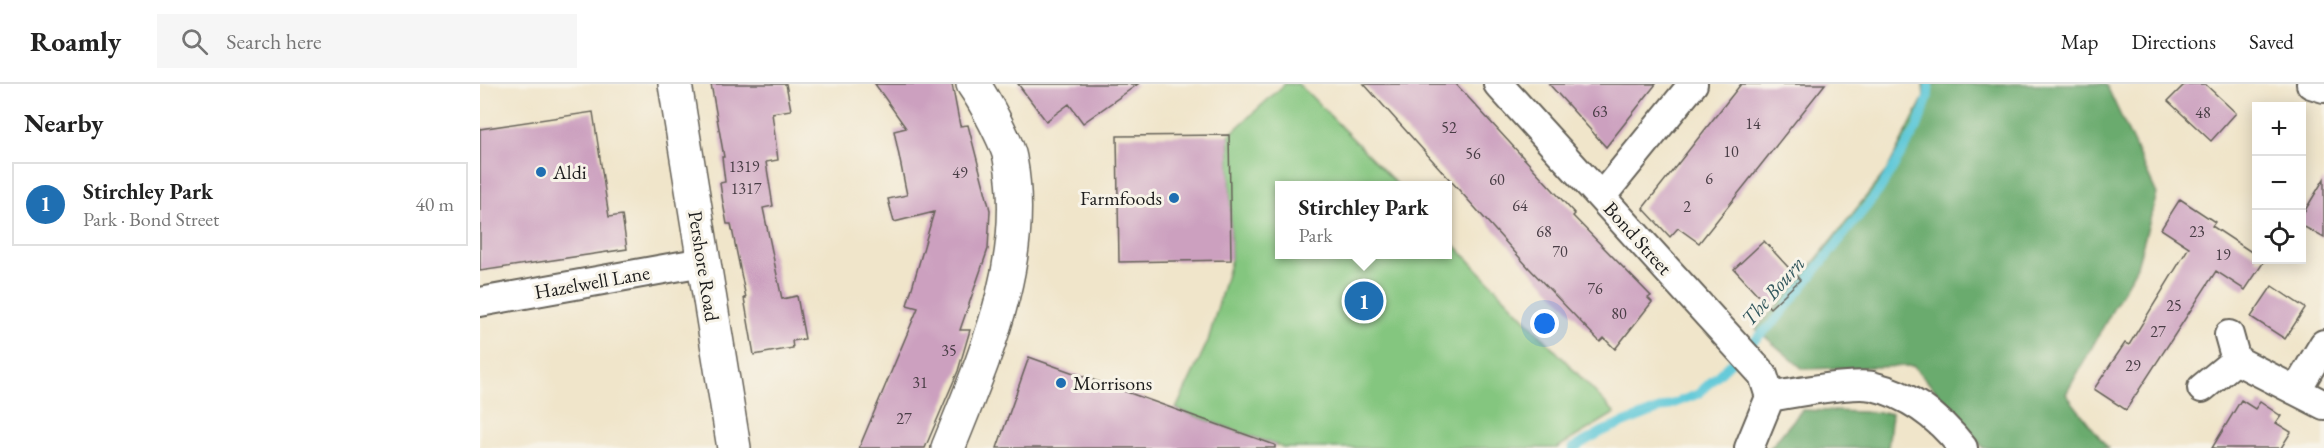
<!DOCTYPE html>
<meta charset="utf-8">
<style>
body{margin:0;font-family:"EB Garamond",serif;background:#f6f6f6;color:#222}
.controls{position:absolute;right:18px;top:18px;display:grid;overflow:hidden;border-radius:0px;box-shadow:0 3px 15px #0003}
.controls button{width:54px;height:54px;display:grid;place-items:center;padding:0;border:0;border-bottom:2px solid #e0e0e0;background:#fff;color:#222;font:30px sans-serif}
.you{position:absolute;left:1065px;top:240px;width:21px;height:21px;margin:-15px;border:4px solid #fff;border-radius:50%;background:#1a73e8;box-shadow:0 0 0 9px #1a73e833}
.badge{display:grid;place-items:center;width:39px;height:39px;border-radius:50%;background:#1f6fb2;color:#fff;font-size:20px;font-weight:700}
.pin{position:absolute;translate:-50% -50%;border:3px solid #fff;box-shadow:0 2px 6px #0006}
.popup{position:absolute;left:795px;top:97px;width:177px;height:78px;box-sizing:border-box;display:grid;place-content:center;border-radius:0px;background:#fff;filter:drop-shadow(0 2px 4px #0005);font-size:20px;white-space:nowrap;color:#767676}
.popup b{font-size:22px;color:#222}
.popup::after{content:'';position:absolute;left:50%;top:100%;margin-left:-12px;border:12px solid transparent;border-top-color:#fff}
.list{margin:0;padding:0;list-style:none}
h2{display:flex;justify-content:space-between;align-items:center;height:78px;margin:0;padding:0 24px;font-size:26px}
h2 small{font-size:20px;font-weight:400;color:#767676}
.list li{display:grid;grid-template-columns:39px 1fr auto;gap:18px;align-items:center;box-sizing:border-box;height:84px;margin:0 12px 12px;padding:0 12px;border:2px solid #e0e0e0;border-radius:0px}
.list b{display:block;font-size:22px;white-space:nowrap}
.list p{margin:0;font-size:20px;white-space:nowrap;color:#767676}
.list em{font-size:20px;font-style:normal;color:#767676}
.icon{flex:none;width:33px;height:33px;fill:none;stroke:currentColor;stroke-width:2;stroke-linecap:round;stroke-linejoin:round}
.map{position:relative;flex:none;width:1844px;height:364px;overflow:hidden}
header{display:flex;align-items:center;gap:36px;box-sizing:border-box;height:84px;padding:0 30px;background:#fff;border-bottom:2px solid #e0e0e0}
header strong{font-size:28px}
nav{display:flex;gap:33px;margin-inline-start:auto;font-size:21px}
.search{width:420px;height:54px;background:#f6f6f6;display:flex;align-items:center;gap:15px;box-sizing:border-box;padding:0 21px;border-radius:0px;color:#767676;font-size:22px}
main{display:flex}
aside{flex:1;background:#fff}
.map>svg:first-child{display:block}
.green{fill:#84c67f;stroke:#50714e;stroke-width:1.5}
.forest{fill:#6bab6e;stroke:#446445;stroke-width:1.5}
.lines{fill:none;stroke-linecap:round;stroke-linejoin:round}
.stream{stroke:#5dc8d8;stroke-width:9}
.building{fill:#cca0bf}
.street-casing{stroke:#666259;stroke-width:32}
.primary-casing{stroke:#666259;stroke-width:36}
.street{stroke:#fff;stroke-width:28}
.primary{stroke:#fff;stroke-width:33}
.poi-dot{fill:#1f6fb2;stroke:#f7f3e8;stroke-width:2}
.labels{text-anchor:middle;stroke-width:6;stroke-linejoin:round;paint-order:stroke}
.number-label{font-size:16px;fill:#483d45}
.poi-label{font-size:20px;fill:#1c1c1c;stroke:#f7f3e8;text-anchor:start}
.street-label{font-size:20px;fill:#1c1c1c;stroke:#f7f3e8}
.water-label{font-size:21px;font-style:italic;fill:#33585e;stroke:#f7f3e8}
</style>
<header>
<strong>Roamly</strong>
<div class="search"><svg class="icon" aria-label="search" viewBox="0 0 24 24"><circle cx="10" cy="10" r="6"/><path d="M15 15l6 6"/></svg>Search here</div>
<nav><a>Map</a><a>Directions</a><a>Saved</a></nav>
</header>
<main>
<aside>
<h2>Nearby<small></small></h2>
<ul class="list">
<li><span class="badge">1</span><div><b>Stirchley Park</b><p>Park · Bond Street</p></div><em>40 m</em></li>
</ul>
</aside>
<div class="map">
<svg width="1844" height="364" viewBox="0 0 1844 364">
<rect width="100%" height="100%" fill="#f7f3e8"/>
<filter id="ink" filterUnits="userSpaceOnUse"><feTurbulence type="fractalNoise" baseFrequency=".0167" numOctaves="2"/><feDisplacementMap in="SourceGraphic" scale="12" xChannelSelector="R" yChannelSelector="G"/><feConvolveMatrix kernelMatrix="1 2 1 2 8 2 1 2 1" color-interpolation-filters="sRGB"/></filter>
<filter id="wash" filterUnits="userSpaceOnUse"><feTurbulence type="fractalNoise" baseFrequency=".008" numOctaves="4" result="noise"/><feDisplacementMap in="SourceGraphic" scale="24" xChannelSelector="R" yChannelSelector="G"/><feGaussianBlur stdDeviation="1.35" result="paint"/><feColorMatrix in="noise" values="0 0 0 0 0 0 0 0 0 0 0 0 0 0 0 0 0 1.4 0 .05"/><feComposite in="paint" operator="in"/></filter>
<g filter="url(#wash)">
<rect width="100%" height="100%" fill="#f0e5ca"/>
<path class="green" d="M 805,0 L 818,0 L 829,10 L 918,101 L 800,101 L 800,170 L 968,170 L 968,154 L 1135,329 L 1077,364 L 804,364 L 696,325 L 728,257 L 751,176 L 749,51 Z"/>
<path class="forest" d="M 1443,0 L 1626,0 L 1677,110 L 1657,182 L 1586,310 L 1628,364 L 1503,364 L 1479,332 L 1433,282 L 1323,285 L 1276,245 L 1320,196 L 1407,86 L 1444,13 Z
M 1322,326 L 1412,329 L 1408,364 L 1290,364 Z"/>
<g class="lines">
<path class="stream" d="M 1093,364 L 1123,347 L 1218,310 L 1296,236 L 1399,107 L 1437,44 L 1448,14 L 1449,0"/>
</g>
<g id="blocks">
<path class="building" d="M 231,0 L 306,0 L 311,26 L 292,29 L 298,76 L 286,78 L 293,122 L 283,124 L 302,215 L 317,212 L 325,255 L 312,257 L 313,264 L 274,271 L 264,214 L 266,214 L 251,140 L 247,140 L 243,119 L 240,99 L 245,98 L 242,73 L 244,73 Z
M 395,0 L 472,0 L 480,42 L 488,41 L 510,126 L 508,165 L 480,246 L 490,246 L 478,287 L 445,364 L 379,364 L 438,224 L 427,221 L 454,128 L 414,138 L 408,115 L 427,111 L 414,47 L 426,44 Z
M 538,0 L 658,0 L 603,39 L 589,20 L 566,37 Z
M 884,0 L 976,0 L 1095,130 L 1093,132 L 1171,212 L 1168,214 L 1172,218 L 1135,265 L 1124,254 L 1120,258 L 1049,184 Z
M 1069,0 L 1176,0 L 1126,63 Z
M 1261,0 L 1345,0 L 1219,159 L 1198,144 L 1190,153 L 1163,124 Z
M 1705,0 L 1725,0 L 1756,29 L 1731,57 L 1688,17 Z
M 113,28 L 129,133 L 142,131 L 147,165 L 0,187 L 0,45 Z
M 749,51 L 751,176 L 639,178 L 637,52 Z
M 1844,95 L 1844,154 L 1821,141 L 1821,133 Z
M 1700,115 L 1735,138 L 1732,142 L 1776,171 L 1776,176 L 1785,176 L 1765,206 L 1736,187 L 1646,326 L 1614,305 L 1645,259 L 1649,261 L 1709,163 L 1681,145 Z
M 1284,157 L 1320,196 L 1290,224 L 1254,185 Z
M 1792,202 L 1825,224 L 1805,255 L 1771,233 Z
M 549,273 L 795,361 L 795,364 L 517,364 Z
M 1761,316 L 1775,325 L 1780,318 L 1801,332 L 1796,339 L 1811,348 L 1801,364 L 1732,364 Z"/>
</g>
</g>
<g filter="url(#ink)">
<use href="#blocks" fill-opacity="0" stroke="#666259" stroke-width="1.5"/>
<g class="lines">
<g class="street-casing">
<path id="street" d="M 1018,0 L 1283,291 L 1290,313
M 1831,0 L 1844,4
M 1121,113 L 1213,0
M 0,218 L 223,178
M 1749,251 L 1756,276 L 1844,321
M 1722,304 L 1756,276
M 1817,305 L 1844,260
M 1290,313 C 1312,309 1373,298 1392,302 C 1430,311 1460,334 1483,364
M 1269,364 L 1290,313"/>
</g>
<g class="primary-casing">
<path id="primary" d="M 195,0 L 254,364
M 468,364 C 505,272 549,175 530,74 C 527,58 503,14 493,0"/>
</g>
<use href="#street" class="street"/>
<use href="#primary" class="primary"/>
</g>
</g>
<g class="poi-dot">
<circle cx="61" cy="88" r="6"/>
<circle cx="694" cy="114" r="6"/>
<circle cx="581" cy="299" r="6"/>
</g>
<g class="labels">
<g class="number-label">
<text x="1120" y="33">63</text>
<text x="1723" y="34">48</text>
<text x="1273" y="45">14</text>
<text x="969" y="49">52</text>
<text x="1251" y="73">10</text>
<text x="993" y="75">56</text>
<text x="264" y="88">1319</text>
<text x="480" y="94">49</text>
<text x="1229" y="100">6</text>
<text x="1017" y="101">60</text>
<text x="266" y="110">1317</text>
<text x="1040" y="127">64</text>
<text x="1207" y="128">2</text>
<text x="1064" y="153">68</text>
<text x="1717" y="153">23</text>
<text x="1080" y="173">70</text>
<text x="1743" y="176">19</text>
<text x="1115" y="210">76</text>
<text x="1694" y="227">25</text>
<text x="1139" y="235">80</text>
<text x="1678" y="253">27</text>
<text x="469" y="272">35</text>
<text x="1653" y="287">29</text>
<text x="440" y="304">31</text>
<text x="424" y="340">27</text>
</g>
<g class="poi-label">
<text x="73" y="95">Aldi</text>
<text x="682" y="121" text-anchor="end">Farmfoods</text>
<text x="593" y="306">Morrisons</text>
</g>
<g class="street-label">
<text transform="translate(1158 154) rotate(48)" y="7">Bond Street</text>
<text transform="translate(224 182) rotate(81)" y="7">Pershore Road</text>
<text transform="translate(112 198) rotate(-10)" y="7">Hazelwell Lane</text>
</g>
<g class="water-label">
<text transform="translate(1293 207) rotate(-49)" y="7">The Bourn</text>
</g>
</g>
</svg>
<div class="controls">
<button>+</button>
<button>−</button>
<button><svg class="icon" aria-label="locate" viewBox="0 0 24 24"><circle cx="12" cy="12" r="6"/><path d="M12 2v4M12 18v4M2 12h4M18 12h4"/></svg></button>
</div>
<div class="you"></div>
<div class="pin badge" style="left:884px;top:217px">1</div>
<div class="popup"><b>Stirchley Park</b>Park</div>
</div>
</main>
